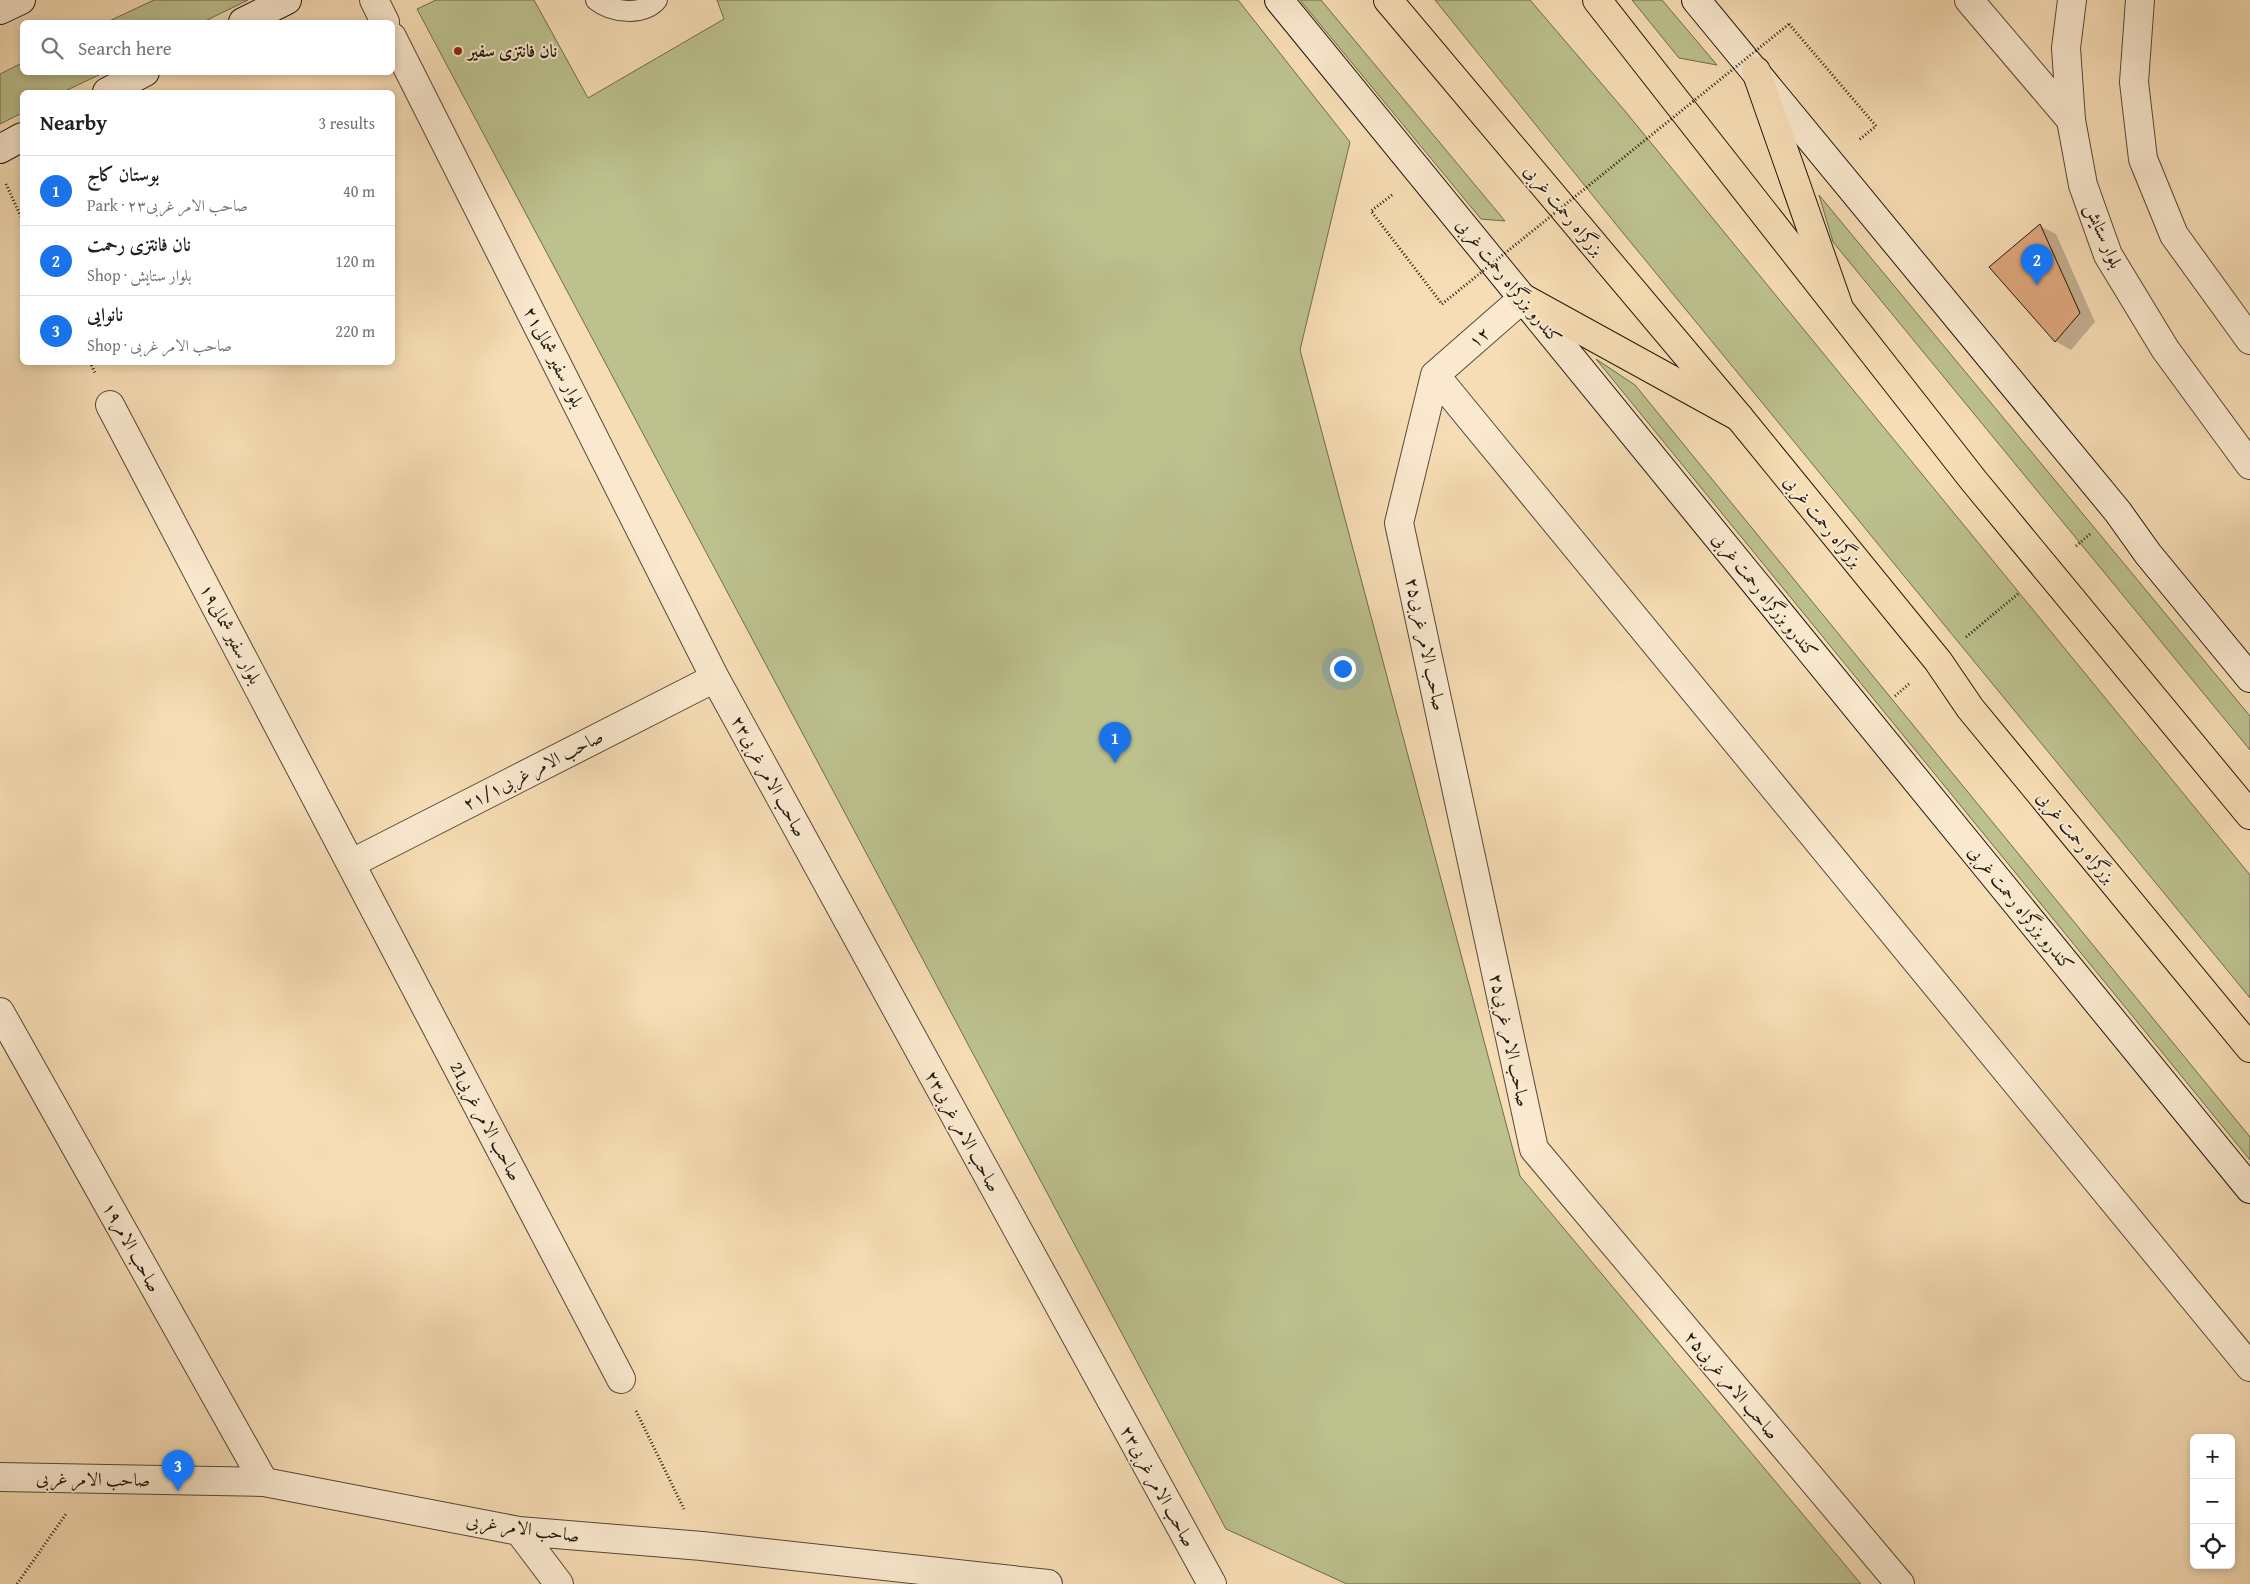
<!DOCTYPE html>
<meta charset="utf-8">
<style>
body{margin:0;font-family:"Gentium Book Plus",Amiri,serif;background:#f2f2f2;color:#202124}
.controls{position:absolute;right:15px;bottom:15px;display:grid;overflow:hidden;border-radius:8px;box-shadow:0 2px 8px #0003}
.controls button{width:45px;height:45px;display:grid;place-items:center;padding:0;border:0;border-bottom:1px solid #e0e0e0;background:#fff;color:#202124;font:25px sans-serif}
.you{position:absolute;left:1342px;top:668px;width:18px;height:18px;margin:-12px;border:4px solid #fff;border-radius:50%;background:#1a73e8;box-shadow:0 0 0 8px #1a73e833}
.badge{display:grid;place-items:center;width:32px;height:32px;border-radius:50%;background:#1a73e8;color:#fff;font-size:16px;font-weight:700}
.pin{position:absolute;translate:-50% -41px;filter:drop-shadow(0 1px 2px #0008)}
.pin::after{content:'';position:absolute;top:26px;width:18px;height:15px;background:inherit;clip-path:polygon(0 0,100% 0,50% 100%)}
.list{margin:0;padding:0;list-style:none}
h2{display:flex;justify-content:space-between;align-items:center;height:65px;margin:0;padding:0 20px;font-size:21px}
h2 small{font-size:16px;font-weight:400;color:#757577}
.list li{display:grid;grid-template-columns:32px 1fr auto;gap:15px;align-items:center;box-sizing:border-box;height:70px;padding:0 20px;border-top:1px solid #e0e0e0}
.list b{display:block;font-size:19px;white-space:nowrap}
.list p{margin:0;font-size:16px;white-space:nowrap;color:#757577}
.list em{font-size:16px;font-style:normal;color:#757577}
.icon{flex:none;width:28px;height:28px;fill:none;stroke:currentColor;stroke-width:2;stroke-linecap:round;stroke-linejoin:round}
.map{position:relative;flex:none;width:2250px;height:1584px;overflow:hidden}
.search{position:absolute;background:#fff;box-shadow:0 2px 8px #0003;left:20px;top:20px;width:375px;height:55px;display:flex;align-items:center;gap:12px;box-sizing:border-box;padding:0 18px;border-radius:8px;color:#757577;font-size:19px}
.panel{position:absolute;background:#fff;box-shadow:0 2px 8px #0003;left:20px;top:90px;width:375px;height:275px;border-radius:8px}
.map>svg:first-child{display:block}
.green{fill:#bcc18e;stroke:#6e6c4e}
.shadow{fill:#0003}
.building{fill:#e0a87e;stroke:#20180f}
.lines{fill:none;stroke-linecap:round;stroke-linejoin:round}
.service-casing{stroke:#564938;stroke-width:22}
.minor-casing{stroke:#564938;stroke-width:30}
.tertiary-casing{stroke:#564938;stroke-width:30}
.secondary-casing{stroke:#20180f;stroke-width:30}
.primary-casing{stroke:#20180f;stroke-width:30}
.trunk-casing{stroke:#20180f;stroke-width:30}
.path{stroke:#20180f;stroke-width:3;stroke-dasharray:1 2.5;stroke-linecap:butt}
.service{stroke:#fae9cf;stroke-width:20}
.minor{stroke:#fae9cf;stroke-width:28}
.tertiary{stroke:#fae9cf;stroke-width:28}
.secondary{stroke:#fae9cf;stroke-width:28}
.primary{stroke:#f7ddb5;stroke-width:28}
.trunk{stroke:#f7ddb5;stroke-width:28}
.path-bridge{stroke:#20180f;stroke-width:3;stroke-dasharray:1 2.5;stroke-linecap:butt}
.poi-dot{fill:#8f2418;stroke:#fae9cf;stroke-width:2}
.labels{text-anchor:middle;stroke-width:4;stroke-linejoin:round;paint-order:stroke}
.poi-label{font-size:18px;font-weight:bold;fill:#20180f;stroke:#fae9cf;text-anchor:start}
.street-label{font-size:18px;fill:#20180f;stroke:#fae9cf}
</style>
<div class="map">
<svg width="2250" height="1584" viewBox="0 0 2250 1584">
<rect width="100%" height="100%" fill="#f7ddb5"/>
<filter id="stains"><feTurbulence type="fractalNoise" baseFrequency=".004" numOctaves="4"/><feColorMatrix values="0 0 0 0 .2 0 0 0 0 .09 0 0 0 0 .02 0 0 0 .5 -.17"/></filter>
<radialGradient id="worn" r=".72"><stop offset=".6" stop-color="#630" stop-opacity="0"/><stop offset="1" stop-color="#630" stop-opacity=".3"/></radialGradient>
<path class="green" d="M 154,0 L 248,0 L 203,22 L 107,22 Z
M 436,0 L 534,0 L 588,98 L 724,19 L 717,0 L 1238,0 L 1350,142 L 1300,350 L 1520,1176 L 1861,1584 L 1347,1584 L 1226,1529 L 417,9 Z
M 1300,0 L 1321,0 L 1505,221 L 1481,219 Z
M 1435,0 L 1530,0 L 1625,111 L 2250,875 L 2250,998 L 1619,228 Z
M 1632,0 L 1662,0 L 1717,65 L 1679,58 Z
M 22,63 L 22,72 L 103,73 L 63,92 L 22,92 L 22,113 L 0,124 L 0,74 Z
M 1819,195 L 2250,716 L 2250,750 L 1833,242 Z
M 1596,359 L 1635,385 L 2250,1137 L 2250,1160 Z"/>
<path class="shadow" d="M 2040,226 L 2056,234 L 2095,322 L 2071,350 L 2055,341 Z"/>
<path class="building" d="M 2040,224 L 2080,313 L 2055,342 L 1989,267 Z"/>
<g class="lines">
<g class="service-casing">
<path id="service" d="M 596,0 C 612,13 643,16 657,0"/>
</g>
<g class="minor-casing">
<path id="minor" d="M 374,0 L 385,22
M 1969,0 L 2071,120
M 392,37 L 715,678 L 1212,1584
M 1435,375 L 1399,523 L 1534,1149 L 1900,1584
M 1435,375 L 2250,1367
M 1435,375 L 1523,298
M 110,405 L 621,1379
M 352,863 L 715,678
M 0,1012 L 264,1482"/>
</g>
<g class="tertiary-casing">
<path id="tertiary" d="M 2072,0 L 2066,48 L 2071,120 L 2083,185 L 2108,255 L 2165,349 L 2250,465
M 2140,0 L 2134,82 L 2143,159 L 2174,235 L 2250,340
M 0,1477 L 264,1482 L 519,1531 L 702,1546 L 1048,1584
M 519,1531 L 559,1584"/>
</g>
<g class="secondary-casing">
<path id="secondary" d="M 1279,0 L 2250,1189
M 1696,0 L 2118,512 L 2148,554 L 2250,678
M 0,10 L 21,0
M 243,22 L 287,0
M 107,92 L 145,72
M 0,149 L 22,137"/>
</g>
<g class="primary-casing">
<path id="primary" d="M 1756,71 L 1838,305
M 1523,298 L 1739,417"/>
</g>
<g class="trunk-casing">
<path id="trunk" d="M 1388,0 L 1739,417 L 1938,661 L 1970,708 L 2250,1048
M 1597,0 L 1974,481 L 2250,815"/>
</g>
<path class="path" d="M 1789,24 L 1876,126 L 1859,140
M 6,184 L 22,219
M 1392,195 L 1371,211 L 1442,304
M 90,362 L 95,373
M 2076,546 L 2090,534
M 1966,637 L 2019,593
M 1895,696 L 1909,684
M 636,1411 L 684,1509
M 17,1584 L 66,1514"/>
<use href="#service" class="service"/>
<use href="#minor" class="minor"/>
<use href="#tertiary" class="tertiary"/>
<use href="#secondary" class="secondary"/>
<use href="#primary" class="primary"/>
<use href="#trunk" class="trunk"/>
<path class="path-bridge" d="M 1442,304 L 1789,24"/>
</g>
<circle class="poi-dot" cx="458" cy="51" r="5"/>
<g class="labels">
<g class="poi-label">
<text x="468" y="57">نان فانتزی سفیر</text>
</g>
<g class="street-label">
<text transform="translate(1564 210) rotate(50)" y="6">بزرگراه رحمت غربی</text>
<text transform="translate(2104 236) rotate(67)" y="6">بلوار ستایش</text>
<text transform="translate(1509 281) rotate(51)" y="6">کندرو بزرگراه رحمت غربی</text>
<text transform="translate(1479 337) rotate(-41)" y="6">۱۲</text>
<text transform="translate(554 357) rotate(63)" y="6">بلوار سفیر شمالی۲۱</text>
<text transform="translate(1823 521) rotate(51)" y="6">بزرگراه رحمت غربی</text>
<text transform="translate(1765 595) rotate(51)" y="6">کندرو بزرگراه رحمت غربی</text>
<text transform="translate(231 634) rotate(62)" y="6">بلوار سفیر شمالی۱۹</text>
<text transform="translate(1426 644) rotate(78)" y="6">صاحب الامر غربی۲۵</text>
<text transform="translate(533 770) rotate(-27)" y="6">صاحب الامر غربی۲۱/۱</text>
<text transform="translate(769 776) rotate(61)" y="6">صاحب الامر غربی۲۳</text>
<text transform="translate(2076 837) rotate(51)" y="6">بزرگراه رحمت غربی</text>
<text transform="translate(2021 908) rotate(51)" y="6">کندرو بزرگراه رحمت غربی</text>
<text transform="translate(1510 1040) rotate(78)" y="6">صاحب الامر غربی۲۵</text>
<text transform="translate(486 1121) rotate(62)" y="6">21صاحب الامر غربی</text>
<text transform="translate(963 1131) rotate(61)" y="6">صاحب الامر غربی۲۳</text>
<text transform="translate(132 1247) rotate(61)" y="6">صاحب الامر۱۹</text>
<text transform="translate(1732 1385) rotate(50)" y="6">صاحب الامر غربی۲۵</text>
<text transform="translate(93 1479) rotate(1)" y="6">صاحب الامر غربی</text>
<text transform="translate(1158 1486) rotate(61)" y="6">صاحب الامر غربی۲۳</text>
<text transform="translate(523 1528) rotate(8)" y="6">صاحب الامر غربی</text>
</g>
</g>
<rect width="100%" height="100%" filter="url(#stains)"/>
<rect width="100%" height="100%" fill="url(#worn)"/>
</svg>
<div class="controls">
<button>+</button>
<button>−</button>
<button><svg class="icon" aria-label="locate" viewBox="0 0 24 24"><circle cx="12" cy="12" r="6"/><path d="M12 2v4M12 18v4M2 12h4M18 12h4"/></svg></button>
</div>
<div class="you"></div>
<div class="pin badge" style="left:1115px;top:763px">1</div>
<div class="pin badge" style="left:2037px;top:285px">2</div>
<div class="pin badge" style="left:178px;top:1491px">3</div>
<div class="search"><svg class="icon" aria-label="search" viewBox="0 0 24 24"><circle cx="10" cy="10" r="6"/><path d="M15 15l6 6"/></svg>Search here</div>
<section class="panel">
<h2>Nearby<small>3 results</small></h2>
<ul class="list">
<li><span class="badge">1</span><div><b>بوستان کاج</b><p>Park · صاحب الامر غربی۲۳</p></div><em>40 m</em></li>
<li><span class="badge">2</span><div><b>نان فانتزی رحمت</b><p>Shop · بلوار ستایش</p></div><em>120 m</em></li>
<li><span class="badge">3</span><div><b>نانوایی</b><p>Shop · صاحب الامر غربی</p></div><em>220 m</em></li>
</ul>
</section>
</div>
